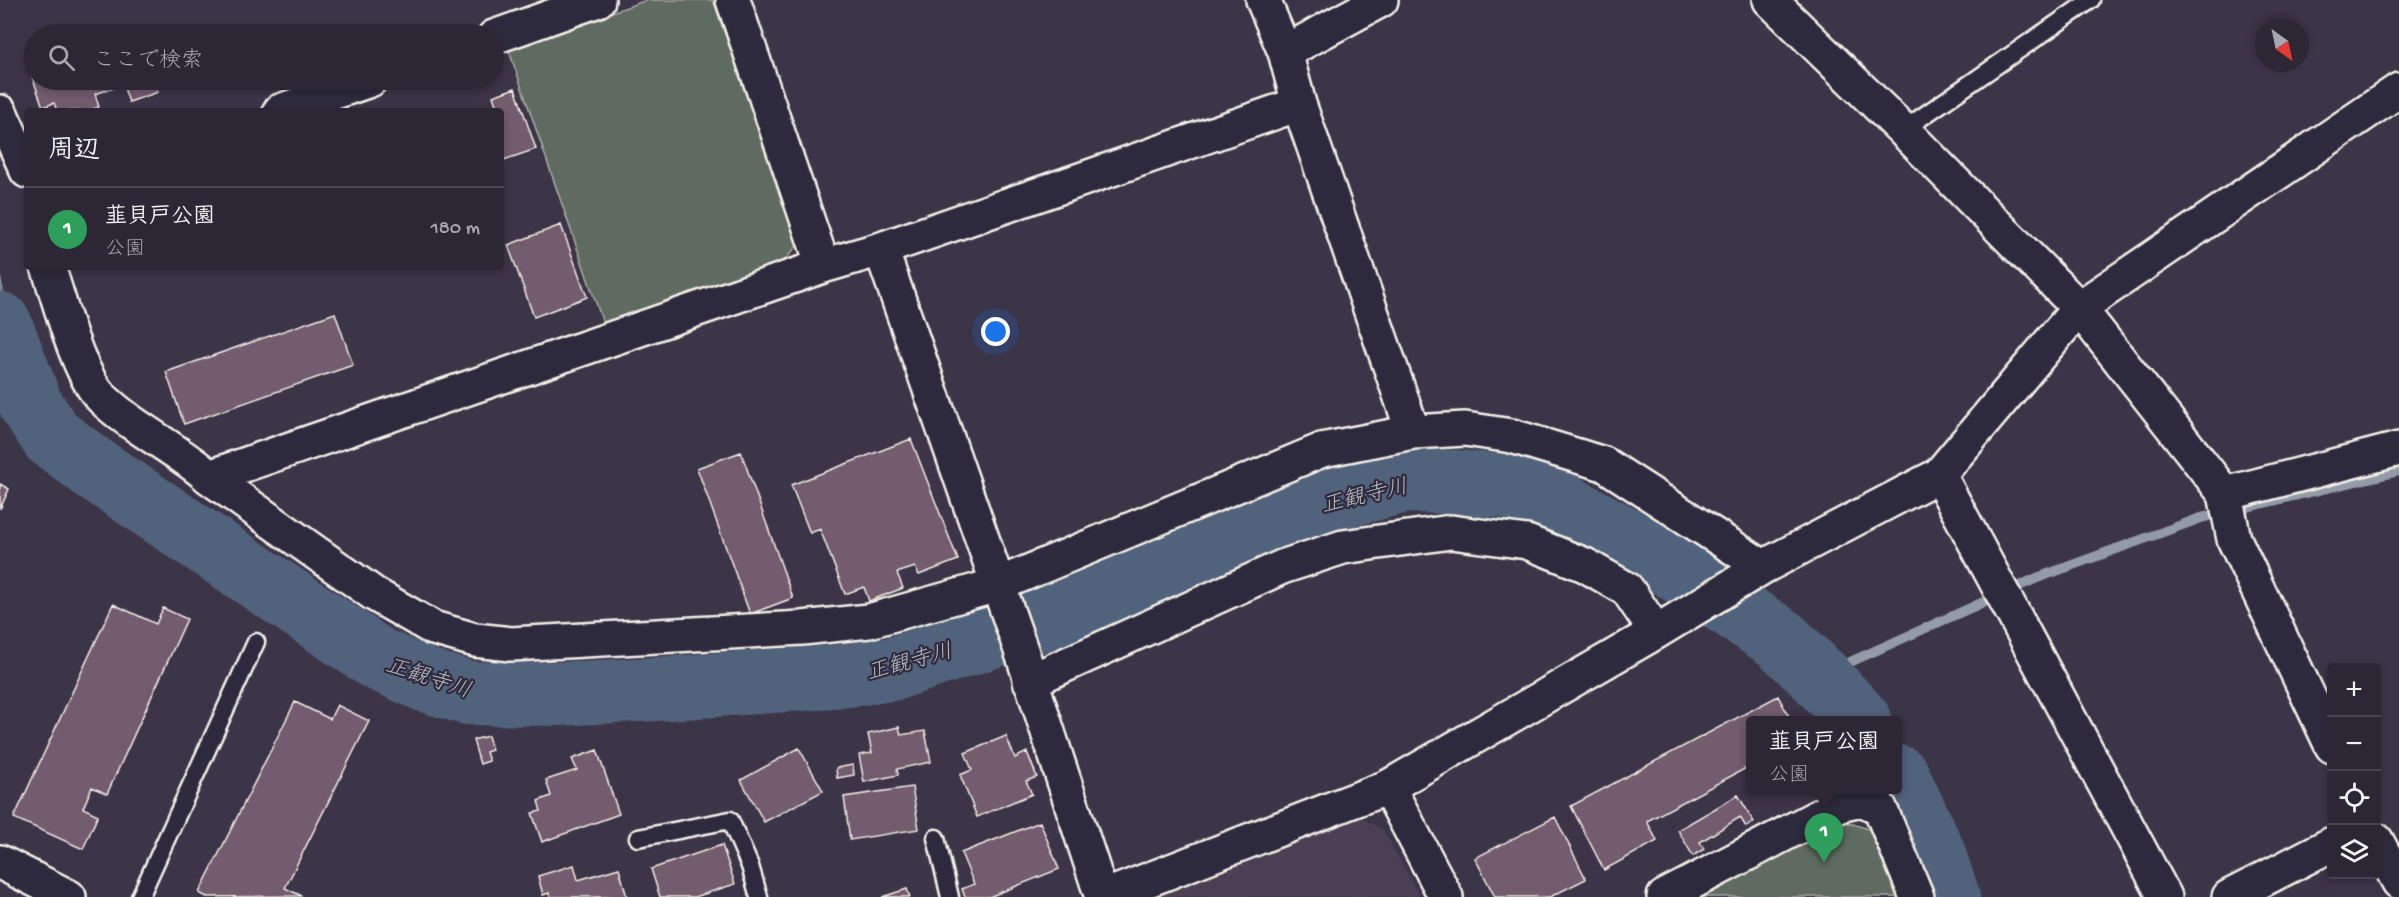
<!DOCTYPE html>
<html lang="ja">
<meta charset="utf-8">
<style>
body{margin:0;font-family:"Gochi Hand","Klee One",sans-serif;background:#393341;color:#f1f3f6}
.controls{position:absolute;right:18px;bottom:18px;display:grid;overflow:hidden;border-radius:6px;box-shadow:0 3px 9px #0003}
.controls button{width:54px;height:54px;display:grid;place-items:center;padding:0;border:0;border-bottom:2px solid #484450;background:#2d2735;color:#f1f3f6;font:30px sans-serif}
.compass{position:absolute;left:2255px;top:18px;width:54px;height:54px;border-radius:50%;background:#2d2735;box-shadow:0 3px 9px #0003;rotate:147deg}
.you{position:absolute;left:996px;top:332px;width:21px;height:21px;margin:-15px;border:4px solid #fff;border-radius:50%;background:#1a73e8;box-shadow:0 0 0 9px #1a73e833}
.badge{display:grid;place-items:center;width:39px;height:39px;border-radius:50%;background:#8c9099;color:#fff;font-size:20px;font-weight:700}
.pin{position:absolute;translate:-50% -50px;filter:drop-shadow(0 2px 3px #0008)}
.pin::after{content:'';position:absolute;top:32px;width:21px;height:18px;background:inherit;clip-path:polygon(0 0,100% 0,50% 100%)}
.popup{position:absolute;left:1746px;top:716px;width:156px;height:78px;box-sizing:border-box;display:grid;place-content:center;border-radius:6px;background:#2d2735;filter:drop-shadow(0 2px 4px #0005);font-size:20px;white-space:nowrap;color:#a7a5ad}
.popup b{font-size:22px;color:#f1f3f6}
.popup::after{content:'';position:absolute;left:50%;top:100%;margin-left:-12px;border:12px solid transparent;border-top-color:#2d2735}
.list{margin:0;padding:0;list-style:none}
h2{display:flex;justify-content:space-between;align-items:center;height:78px;margin:0;padding:0 24px;font-size:26px}
h2 small{font-size:20px;font-weight:400;color:#a7a5ad}
.list li{display:grid;grid-template-columns:39px 1fr auto;gap:18px;align-items:center;box-sizing:border-box;height:84px;padding:0 24px;border-top:2px solid #484450}
.list b{display:block;font-size:22px;white-space:nowrap}
.list p{margin:0;font-size:20px;white-space:nowrap;color:#a7a5ad}
.list em{font-size:20px;font-style:normal;color:#a7a5ad}
.icon{flex:none;width:33px;height:33px;fill:none;stroke:currentColor;stroke-width:2;stroke-linecap:round;stroke-linejoin:round}
.map{position:relative;flex:none;width:2399px;height:897px;overflow:hidden}
.search{position:absolute;background:#2d2735;box-shadow:0 3px 9px #0003;left:24px;top:24px;width:480px;height:66px;display:flex;align-items:center;gap:15px;box-sizing:border-box;padding:0 21px;border-radius:33px;color:#a7a5ad;font-size:22px}
.panel{position:absolute;background:#2d2735;box-shadow:0 3px 9px #0003;left:24px;top:108px;width:480px;height:162px;border-radius:6px}
.map>svg:first-child{display:block}
.built{fill:#4c4053}
.green{fill:#5e6b61;stroke:#a9aea4;stroke-width:1.5}
.water{fill:#51627b;stroke:#929ba7;stroke-width:1.5}
.lines{fill:none;stroke-linecap:round;stroke-linejoin:round}
.shore{stroke:#b3b8bc;stroke-width:1.5}
.stream{stroke:#929ba7;stroke-width:10}
.river{stroke:#51627b;stroke-width:64}
.building{fill:#725b6e;stroke:#f4f1e8;stroke-width:1.5}
.service-casing{stroke:#f4f1e8;stroke-width:21}
.minor-casing{stroke:#f4f1e8;stroke-width:38}
.tertiary-casing{stroke:#f4f1e8;stroke-width:38}
.service{stroke:#2f2a3d;stroke-width:16}
.minor{stroke:#2f2a3d;stroke-width:33}
.tertiary{stroke:#2f2a3d;stroke-width:33}
.labels{text-anchor:middle;stroke-width:4.5;stroke-linejoin:round;paint-order:stroke}
.water-label{font-size:22px;font-style:italic;fill:#b3b8bc;stroke:#2f2a3d}
</style>
<div class="map">
<svg width="2399" height="897" viewBox="0 0 2399 897">
<rect width="100%" height="100%" fill="#3c3447"/>
<filter id="ink" filterUnits="userSpaceOnUse"><feTurbulence type="fractalNoise" baseFrequency=".0167" numOctaves="2"/><feDisplacementMap in="SourceGraphic" scale="12" xChannelSelector="R" yChannelSelector="G"/><feConvolveMatrix kernelMatrix="1 2 1 2 8 2 1 2 1" color-interpolation-filters="sRGB"/></filter>
<g filter="url(#ink)">
<path class="built" d="M 1359,816 L 1384,831 L 1420,897 L 1152,897 Z"/>
<path class="green" d="M 647,0 L 713,0 L 798,244 L 783,263 L 603,323 L 508,48 Z
M 1843,821 L 1869,829 L 1899,897 L 1700,897 Z"/>
<path class="water" d="M 0,277 L 4,295 L 37,393 L 81,458 L 45,446 L 22,427 L 0,357 Z"/>
<g class="lines">
<path class="shore" d="M 0,302 L 32,395 L 61,440 L 61,444 L 47,441 L 27,424 L 8,364 L 0,360"/>
<path class="stream" d="M 1819,676 L 2037,578 L 2201,518 L 2399,471"/>
<path class="river" d="M 0,324 L 31,405 L 52,437 L 92,467 L 378,659 L 425,680 L 468,693 L 556,694 L 656,689 L 832,677 L 892,669 L 1059,614 L 1323,501 L 1406,481 L 1455,482 L 1504,486 L 1562,504 L 1656,556 L 1780,639 L 1819,676 L 1859,720
M 1898,777 L 1933,852 L 1948,897"/>
</g>
<path class="building" d="M 34,63 L 34,80 L 153,80 L 158,92 L 129,102 L 123,85 L 95,94 L 99,107 L 87,111 L 57,111 L 54,103 L 43,107 L 28,65 Z
M 515,88 L 536,149 L 501,161 L 501,111 L 498,111 L 493,96 Z
M 561,225 L 587,297 L 534,317 L 508,245 Z
M 335,313 L 353,365 L 184,424 L 166,372 Z
M 911,439 L 958,560 L 919,575 L 915,567 L 897,573 L 903,588 L 869,601 L 864,587 L 845,594 L 820,529 L 810,533 L 791,485 Z
M 741,452 L 793,598 L 750,614 L 697,468 Z
M 0,484 L 9,489 L 0,509 Z
M 113,604 L 156,624 L 163,608 L 187,619 L 107,794 L 92,787 L 83,808 L 98,815 L 83,849 L 14,818 Z
M 1778,696 L 1791,720 L 1750,720 L 1750,766 L 1647,821 L 1657,841 L 1604,870 L 1571,806 Z
M 295,702 L 330,719 L 337,705 L 369,721 L 285,888 L 302,896 L 207,897 L 199,893 Z
M 899,727 L 901,735 L 925,731 L 931,762 L 897,769 L 898,775 L 864,782 L 859,755 L 872,753 L 868,734 Z
M 488,736 L 492,750 L 486,752 L 489,761 L 480,764 L 473,740 Z
M 1006,736 L 1015,758 L 1027,752 L 1037,777 L 1026,781 L 1032,794 L 977,817 L 960,775 L 972,770 L 965,753 Z
M 799,748 L 823,791 L 764,822 L 741,780 Z
M 597,750 L 619,814 L 542,842 L 532,813 L 541,811 L 538,801 L 551,796 L 546,780 L 577,770 L 572,759 Z
M 853,765 L 854,775 L 837,778 L 836,768 Z
M 912,787 L 919,829 L 850,840 L 844,797 Z
M 1738,795 L 1754,822 L 1746,827 L 1740,817 L 1700,842 L 1704,849 L 1693,856 L 1678,830 Z
M 1555,817 L 1586,879 L 1550,897 L 1495,897 L 1475,858 Z
M 1040,822 L 1059,869 L 989,897 L 965,897 L 962,889 L 974,884 L 961,853 Z
M 722,845 L 735,884 L 695,897 L 660,897 L 651,869 Z
M 574,865 L 578,880 L 619,868 L 627,897 L 550,897 L 549,893 L 543,895 L 538,876 Z
M 907,889 L 910,897 L 882,897 Z"/>
<g class="lines">
<g class="service-casing">
<path id="service" d="M 1903,130 L 2091,0
M 638,838 L 730,820 L 750,866 L 759,897
M 936,838 L 950,897
M 140,897 L 256,642"/>
</g>
<g class="minor-casing">
<path id="minor" d="M 733,0 L 823,266
M 1263,0 L 1285,52 L 1299,104 L 1413,432
M 1770,0 L 1903,130 L 2079,308 L 2225,494 L 2234,539 L 2332,746
M 494,37 L 598,0
M 1285,52 L 1381,0
M 280,111 L 370,80
M 0,112 L 27,171
M 881,249 L 1022,653 L 1102,897
M 48,267 C 60,301 78,375 102,398 C 134,429 176,448 209,477 L 374,594 L 433,628 L 475,640 L 511,644 L 802,628 L 869,621 L 997,585 L 1322,450 L 1413,432 L 1465,429 L 1512,436 L 1604,464 L 1763,567
M 1939,475 L 2165,897
M 209,477 L 823,266 L 881,249 L 1299,104
M 2225,494 L 2399,449
M 1030,681 L 1282,567 L 1343,547 L 1451,532 L 1527,542 L 1585,565 L 1627,589 L 1656,632
M 2376,840 L 2399,882
M 0,862 L 69,897
M 1104,897 L 1388,787 L 1656,632 L 1763,567 L 1939,475 L 2079,308 L 2399,90
M 1664,897 L 1844,803 L 1862,799 L 1880,808 L 1917,897
M 2229,897 L 2332,844"/>
</g>
<g class="tertiary-casing">
<path id="tertiary" d="M 1388,787 L 1446,897"/>
</g>
<use href="#service" class="service"/>
<use href="#minor" class="minor"/>
<use href="#tertiary" class="tertiary"/>
</g>
</g>
<g class="labels">
<g class="water-label">
<text transform="translate(1364 494) rotate(-13)" y="8">正観寺川</text>
<text transform="translate(909 660) rotate(-15)" y="8">正観寺川</text>
<text transform="translate(429 676) rotate(18)" y="8">正観寺川</text>
</g>
</g>
</svg>
<div class="controls">
<button>+</button>
<button>−</button>
<button><svg class="icon" aria-label="locate" viewBox="0 0 24 24"><circle cx="12" cy="12" r="6"/><path d="M12 2v4M12 18v4M2 12h4M18 12h4"/></svg></button>
<button><svg class="icon" aria-label="layers" viewBox="0 0 24 24"><path d="M12 4l9 5-9 5-9-5zM3 14l9 5 9-5"/></svg></button>
</div>
<svg class="compass" viewBox="-18 -18 36 36"><path d="M0-13l5 13h-10z" fill="#e53935"/><path d="M0 13l5-13h-10z" fill="#a7a5ad"/></svg>
<div class="you"></div>
<div class="pin badge" style="left:1824px;top:863px;background:#2e9e5b">1</div>
<div class="popup"><b>韮貝戸公園</b>公園</div>
<div class="search"><svg class="icon" aria-label="search" viewBox="0 0 24 24"><circle cx="10" cy="10" r="6"/><path d="M15 15l6 6"/></svg>ここで検索</div>
<section class="panel">
<h2>周辺<small></small></h2>
<ul class="list">
<li><span class="badge" style="background:#2e9e5b">1</span><div><b>韮貝戸公園</b><p>公園</p></div><em>180 m</em></li>
</ul>
</section>
</div>
